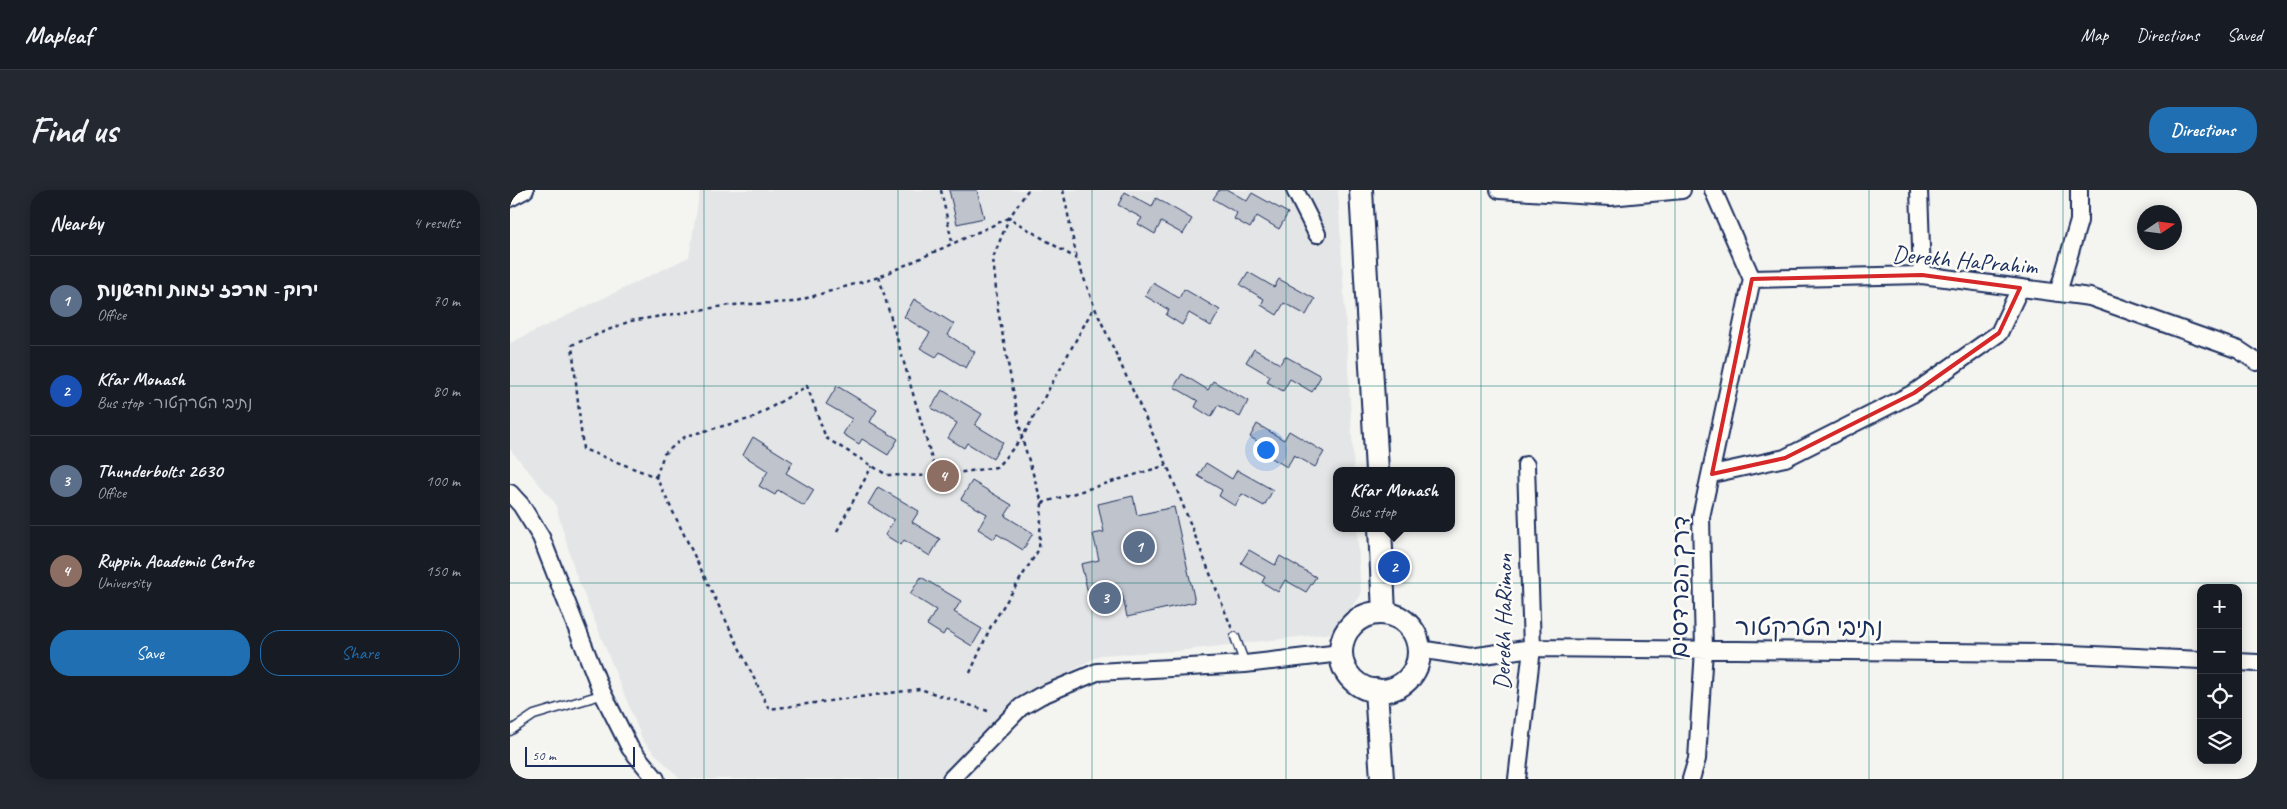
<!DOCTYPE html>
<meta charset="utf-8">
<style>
body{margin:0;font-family:Caveat,"Playpen Sans Hebrew",sans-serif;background:#242831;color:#f1f3f6}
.controls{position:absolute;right:15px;bottom:15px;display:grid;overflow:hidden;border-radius:10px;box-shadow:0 2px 12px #0003}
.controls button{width:45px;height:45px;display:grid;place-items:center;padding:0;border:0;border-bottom:1px solid #363941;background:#171b24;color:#f1f3f6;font:25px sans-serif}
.compass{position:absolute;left:1627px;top:15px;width:45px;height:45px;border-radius:50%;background:#171b24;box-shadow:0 2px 12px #0003;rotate:77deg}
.scale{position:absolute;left:15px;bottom:12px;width:110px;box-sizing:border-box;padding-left:5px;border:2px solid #1b2f5e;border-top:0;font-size:14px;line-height:18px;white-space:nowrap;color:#1b2f5e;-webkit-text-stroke:4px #fdfcf7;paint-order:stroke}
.you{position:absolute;left:755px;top:259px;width:18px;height:18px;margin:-12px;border:4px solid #fff;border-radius:50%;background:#1a73e8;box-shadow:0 0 0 8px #1a73e833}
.badge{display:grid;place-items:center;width:32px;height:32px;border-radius:50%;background:#1f6fb2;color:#fff;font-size:16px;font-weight:700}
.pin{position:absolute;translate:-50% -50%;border:2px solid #fff;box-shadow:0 1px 5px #0006}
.popup{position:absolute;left:823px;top:277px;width:122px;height:65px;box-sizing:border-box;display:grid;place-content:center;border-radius:10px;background:#171b24;filter:drop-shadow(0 1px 4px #0005);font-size:16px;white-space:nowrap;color:#9ea1a6}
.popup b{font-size:19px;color:#f1f3f6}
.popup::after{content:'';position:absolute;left:50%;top:100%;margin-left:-10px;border:10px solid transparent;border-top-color:#171b24}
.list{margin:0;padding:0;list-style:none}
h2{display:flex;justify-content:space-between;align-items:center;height:65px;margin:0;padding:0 20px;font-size:21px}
h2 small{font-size:16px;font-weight:400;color:#9ea1a6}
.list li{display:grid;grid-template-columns:32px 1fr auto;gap:15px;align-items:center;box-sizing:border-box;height:90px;padding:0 20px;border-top:1px solid #363941}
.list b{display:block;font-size:19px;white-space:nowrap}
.list p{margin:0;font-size:16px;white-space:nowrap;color:#9ea1a6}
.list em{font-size:16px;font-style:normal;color:#9ea1a6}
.actions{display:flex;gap:10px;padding:15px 20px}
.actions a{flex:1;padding:11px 0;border:1px solid #1f6fb2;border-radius:20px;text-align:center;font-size:18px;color:#1f6fb2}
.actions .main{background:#1f6fb2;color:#fff}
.icon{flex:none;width:28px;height:28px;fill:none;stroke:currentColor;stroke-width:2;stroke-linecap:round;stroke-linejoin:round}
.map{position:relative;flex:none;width:1747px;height:589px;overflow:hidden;border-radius:20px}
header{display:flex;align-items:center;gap:30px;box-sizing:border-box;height:70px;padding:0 25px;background:#171b24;border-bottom:1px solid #363941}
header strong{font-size:24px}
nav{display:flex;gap:28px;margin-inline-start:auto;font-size:18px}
.intro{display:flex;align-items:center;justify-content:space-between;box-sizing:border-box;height:120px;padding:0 30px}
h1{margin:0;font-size:35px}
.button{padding:12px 22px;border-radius:20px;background:#1f6fb2;color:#fff;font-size:18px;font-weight:700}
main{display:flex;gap:30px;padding:0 30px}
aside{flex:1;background:#171b24;border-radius:20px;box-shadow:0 2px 12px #0003}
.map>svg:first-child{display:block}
.built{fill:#e4e5e6}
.building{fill:#bfc3cc;stroke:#1b2f5e}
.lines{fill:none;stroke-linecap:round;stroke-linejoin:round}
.lane-casing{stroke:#1b2f5e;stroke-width:11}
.street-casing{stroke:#1b2f5e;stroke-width:20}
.secondary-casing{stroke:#1b2f5e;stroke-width:26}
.path{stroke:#1b2f5e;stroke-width:2.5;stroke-dasharray:4 4;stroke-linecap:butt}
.lane{stroke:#fdfcf7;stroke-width:8}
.street{stroke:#fdfcf7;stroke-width:16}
.secondary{stroke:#fdfcf7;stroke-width:22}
.marked{fill:none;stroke:#d62828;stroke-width:4;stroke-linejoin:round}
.grid{fill:none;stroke:#0f766e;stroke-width:1;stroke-opacity:0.55}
.labels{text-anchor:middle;stroke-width:5;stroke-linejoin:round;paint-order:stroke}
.street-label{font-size:24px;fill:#1b2f5e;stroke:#fdfcf7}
</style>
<header>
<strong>Mapleaf</strong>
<nav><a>Map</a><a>Directions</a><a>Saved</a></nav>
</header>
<div class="intro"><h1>Find us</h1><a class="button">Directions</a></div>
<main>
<aside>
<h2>Nearby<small>4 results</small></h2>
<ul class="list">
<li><span class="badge" style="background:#5c6f8a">1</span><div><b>ירוק - מרכז יזמות וחדשנות</b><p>Office</p></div><em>70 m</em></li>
<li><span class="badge" style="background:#1a4fb4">2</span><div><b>Kfar Monash</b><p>Bus stop · נתיבי הטרקטור</p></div><em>80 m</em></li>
<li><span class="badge" style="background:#5c6f8a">3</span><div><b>Thunderbolts 2630</b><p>Office</p></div><em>100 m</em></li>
<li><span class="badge" style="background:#8d6e63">4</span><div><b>Ruppin Academic Centre</b><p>University</p></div><em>150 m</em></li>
</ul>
<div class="actions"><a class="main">Save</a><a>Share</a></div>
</aside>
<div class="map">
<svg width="1747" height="589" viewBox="0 0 1747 589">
<rect width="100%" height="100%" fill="#f4f4f1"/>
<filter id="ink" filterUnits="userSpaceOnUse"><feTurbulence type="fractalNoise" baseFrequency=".02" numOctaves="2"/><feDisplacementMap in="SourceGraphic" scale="10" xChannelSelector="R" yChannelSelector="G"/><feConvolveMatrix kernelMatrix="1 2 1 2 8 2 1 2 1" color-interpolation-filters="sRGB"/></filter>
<g filter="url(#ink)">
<path class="built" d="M 190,0 L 828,0 L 844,281 L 826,281 L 826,338 L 847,338 L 851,405 L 822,443 L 667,461 L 590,465 L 507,512 L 429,589 L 170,589 L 133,551 L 65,382 L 45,313 L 0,259 L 0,153 L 179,67 Z"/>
<path class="building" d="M 439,0 L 467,0 L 474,28 L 447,34 Z
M 709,0 L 718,0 L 737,11 L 742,3 L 778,23 L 769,39 L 747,26 L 740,38 L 724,29 L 727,23 L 703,9 Z
M 615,2 L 642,17 L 646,8 L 682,29 L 673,44 L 651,32 L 645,44 L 628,34 L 632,28 L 608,15 Z
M 738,82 L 764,97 L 769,89 L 805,109 L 796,125 L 774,113 L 767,125 L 751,115 L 754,109 L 730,95 Z
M 643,93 L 669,108 L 674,99 L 710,120 L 701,136 L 679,123 L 672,135 L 656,125 L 659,120 L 635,106 Z
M 404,109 L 444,134 L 438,145 L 465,162 L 456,178 L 430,162 L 426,167 L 410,158 L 420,143 L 394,127 Z
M 744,159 L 770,174 L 775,166 L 811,186 L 802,202 L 780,189 L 773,201 L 757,192 L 760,186 L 736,172 Z
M 672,184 L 698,200 L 703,191 L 738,211 L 730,227 L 708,215 L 701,227 L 685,217 L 688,211 L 664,197 Z
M 327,196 L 367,220 L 360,232 L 388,249 L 378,265 L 352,249 L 349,254 L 333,244 L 342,229 L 316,214 Z
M 432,200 L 472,224 L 465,235 L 493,252 L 483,269 L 457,253 L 454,258 L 438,248 L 447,233 L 421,218 Z
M 747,234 L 774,250 L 779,241 L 814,262 L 805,277 L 784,265 L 777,277 L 760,267 L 764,261 L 740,247 Z
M 243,247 L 283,272 L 276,283 L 304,300 L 294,316 L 268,300 L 265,305 L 249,296 L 258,281 L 233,265 Z
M 696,273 L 722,289 L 727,280 L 763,300 L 754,316 L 732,304 L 725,316 L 709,306 L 712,300 L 688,286 Z
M 462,291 L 502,315 L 495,326 L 523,343 L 513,360 L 487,344 L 484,349 L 468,339 L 477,324 L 451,309 Z
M 368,297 L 409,321 L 402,332 L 430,349 L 420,366 L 394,350 L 391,355 L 375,345 L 384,330 L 358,314 Z
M 623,306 L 627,325 L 664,317 L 685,412 L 617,427 L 612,403 L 580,411 L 571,374 L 589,370 L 583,344 L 594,342 L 588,314 Z
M 739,360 L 765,375 L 770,366 L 806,387 L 796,402 L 775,390 L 768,402 L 752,392 L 755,387 L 731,373 Z
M 411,387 L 451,411 L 444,422 L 472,439 L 462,456 L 436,440 L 433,445 L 417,435 L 426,420 L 400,404 Z"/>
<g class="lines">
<g class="lane-casing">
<path id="lane" d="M 725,447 L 735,474
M 0,541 L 24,525 L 94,504"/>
</g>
<g class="street-casing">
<path id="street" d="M 785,0 L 807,44
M 989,0 L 1100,7 L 1172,0
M 1203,0 L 1242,89 L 1412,85 L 1580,107 L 1729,160 L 1747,172
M 1409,0 L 1412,85
M 0,8 L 15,0
M 1548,103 L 1569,31 L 1569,0
M 1202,284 L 1275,268 L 1404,203 L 1489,143 L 1510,98
M 0,303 L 11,315 L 31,347 L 91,500 L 120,558 L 146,589
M 909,459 L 961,467 L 1022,458 L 1540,463 L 1691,470
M 1728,472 L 1747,473
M 441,589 L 511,517 L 530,506 L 587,482 L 735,474 L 831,463
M 1007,589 L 1022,458 L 1016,275
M 1181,589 L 1187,569 L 1194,460 L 1191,327 L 1242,89"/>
</g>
<g class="secondary-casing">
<path id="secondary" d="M 851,0 L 867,281
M 870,338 L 874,423
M831 462a39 39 0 1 1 78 0a39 39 0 1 1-78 0Z
M 866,500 L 872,589"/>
</g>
<path class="path" d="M 431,0 L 442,52
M 553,0 L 567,69
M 369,87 L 427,286 L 487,277 L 512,248 L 584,117
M 146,287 L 154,264 L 176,246 L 243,228 L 297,196 L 316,248 L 377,285 L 427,286
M 532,313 L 657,275
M 327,341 L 362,276
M 460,483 L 481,436 L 529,359 L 532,313 L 512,248 L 488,120 L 483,68 L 499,28 L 518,0
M 478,521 L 410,499 L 259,519 L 146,287 L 73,259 L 62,155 L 120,131 L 221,115 L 283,112 L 369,87 L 499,28 L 567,69 L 584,116 L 657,275 L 722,439"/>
<use href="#lane" class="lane"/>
<use href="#street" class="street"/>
<use href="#secondary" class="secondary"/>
</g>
</g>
<path class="marked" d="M 1412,85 L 1510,98 L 1489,143 L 1404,203 L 1275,268 L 1202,284 L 1242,89 Z"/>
<path class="grid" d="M 194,0 L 194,589M 388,0 L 388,589M 582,0 L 582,589M 776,0 L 776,589M 971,0 L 971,589M 1165,0 L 1165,589M 1359,0 L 1359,589M 1553,0 L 1553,589M 0,196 L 1747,196M 0,393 L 1747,393"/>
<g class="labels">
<g class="street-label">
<text transform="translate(1455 70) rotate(5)" y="8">Derekh HaPrahim</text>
<text transform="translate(1170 397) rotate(-89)" y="8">דרך הפרדסים</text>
<text transform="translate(993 432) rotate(-89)" y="8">Derekh HaRimon</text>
<text x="1299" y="445">נתיבי הטרקטור</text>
</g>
</g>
</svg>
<div class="controls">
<button>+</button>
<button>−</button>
<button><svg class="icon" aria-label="locate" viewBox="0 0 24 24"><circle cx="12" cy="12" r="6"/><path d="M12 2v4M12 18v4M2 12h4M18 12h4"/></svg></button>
<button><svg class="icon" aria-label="layers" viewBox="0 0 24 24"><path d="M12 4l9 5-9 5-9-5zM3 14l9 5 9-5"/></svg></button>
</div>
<svg class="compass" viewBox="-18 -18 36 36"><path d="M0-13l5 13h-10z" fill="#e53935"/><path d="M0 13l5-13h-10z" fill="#9ea1a6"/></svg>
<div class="scale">50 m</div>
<div class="you"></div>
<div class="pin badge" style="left:629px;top:357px;background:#5c6f8a">1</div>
<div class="pin badge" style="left:884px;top:377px;background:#1a4fb4">2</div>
<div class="popup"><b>Kfar Monash</b>Bus stop</div>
<div class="pin badge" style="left:595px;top:408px;background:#5c6f8a">3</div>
<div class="pin badge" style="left:433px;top:286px;background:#8d6e63">4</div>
</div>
</main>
